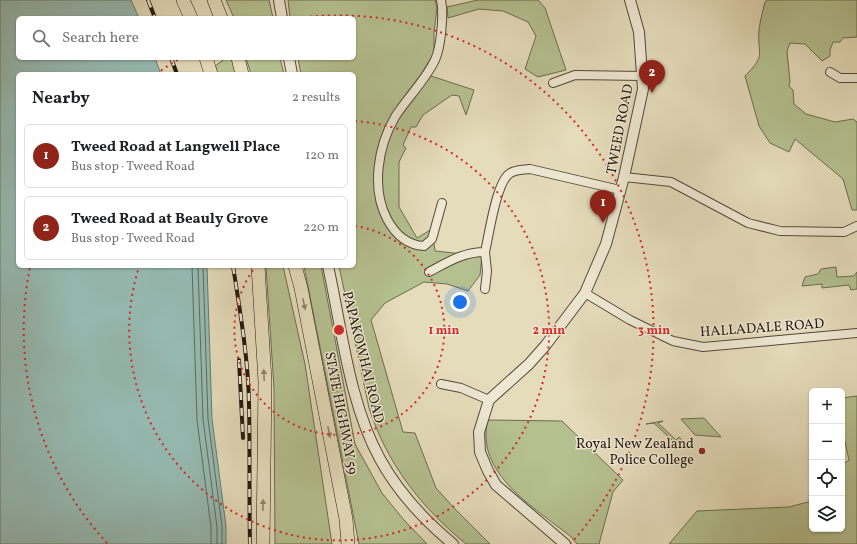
<!DOCTYPE html>
<meta charset="utf-8">
<style>
body{margin:0;font-family:Vollkorn,serif;background:#f6f6f6;color:#202124}
.controls{position:absolute;right:12px;bottom:12px;display:grid;overflow:hidden;border-radius:6px;box-shadow:0 1px 3px #0004}
.controls button{width:36px;height:36px;display:grid;place-items:center;padding:0;border:0;border-bottom:1px solid #e0e0e0;background:#fff;color:#202124;font:20px sans-serif}
.you{position:absolute;left:460px;top:302px;width:14px;height:14px;margin:-10px;border:3px solid #fff;border-radius:50%;background:#1a73e8;box-shadow:0 0 0 6px #1a73e833}
.badge{display:grid;place-items:center;width:26px;height:26px;border-radius:50%;background:#8f2418;color:#fff;font-size:13px;font-weight:700}
.pin{position:absolute;translate:-50% -33px;filter:drop-shadow(0 1px 2px #0008)}
.pin::after{content:'';position:absolute;top:21px;width:14px;height:12px;background:inherit;clip-path:polygon(0 0,100% 0,50% 100%)}
.list{margin:0;padding:0;list-style:none}
h2{display:flex;justify-content:space-between;align-items:center;height:52px;margin:0;padding:0 16px;font-size:17px}
h2 small{font-size:13px;font-weight:400;color:#757577}
.list li{display:grid;grid-template-columns:26px 1fr auto;gap:12px;align-items:center;box-sizing:border-box;height:64px;margin:0 8px 8px;padding:0 8px;border:1px solid #e0e0e0;border-radius:6px}
.list b{display:block;font-size:15px;white-space:nowrap}
.list p{margin:0;font-size:13px;white-space:nowrap;color:#757577}
.list em{font-size:13px;font-style:normal;color:#757577}
.icon{flex:none;width:22px;height:22px;fill:none;stroke:currentColor;stroke-width:2;stroke-linecap:round;stroke-linejoin:round}
.map{position:relative;flex:none;width:857px;height:544px;overflow:hidden}
.search{position:absolute;background:#fff;box-shadow:0 1px 3px #0004;left:16px;top:16px;width:340px;height:44px;display:flex;align-items:center;gap:10px;box-sizing:border-box;padding:0 14px;border-radius:6px;color:#757577;font-size:15px}
.panel{position:absolute;background:#fff;box-shadow:0 1px 3px #0004;left:16px;top:72px;width:340px;height:196px;border-radius:6px}
.map>svg:first-child{display:block}
.green{fill:#b5c090;stroke:#6c6c50}
.water{fill:#96bbb3;stroke:#687a72}
.lines{fill:none;stroke-linecap:round;stroke-linejoin:round}
.shore{stroke:#5d6a62;stroke-width:1}
.minor-casing{stroke:#54493b;stroke-width:10}
.tertiary-casing{stroke:#54493b;stroke-width:12}
.primary-casing{stroke:#241810;stroke-width:14}
.minor{stroke:#eee8d3;stroke-width:8}
.tertiary{stroke:#eee8d3;stroke-width:10}
.primary{stroke:#e5dcbb;stroke-width:13}
.rail-casing{stroke:#241810;stroke-width:4}
.rail{stroke:#eee8d3;stroke-width:2.5;stroke-dasharray:8;stroke-linecap:butt}
.oneway{fill:#8e846e}
.ring{fill:none;stroke:#d62828;stroke-width:2;stroke-dasharray:2 4}
.poi-dot{fill:#8f2418;stroke:#eee8d3;stroke-width:1.5}
.labels{text-anchor:middle;stroke-width:3;stroke-linejoin:round;paint-order:stroke}
.street-label{font-size:14px;fill:#241810;stroke:#eee8d3}
.poi-label{font-size:14px;fill:#241810;stroke:#eee8d3;text-anchor:end}
.centre{fill:#d62828;stroke:#eee8d3;stroke-width:2}
.ring-label{font-size:12px;text-anchor:middle;font-weight:bold;fill:#d62828;stroke:#eee8d3;stroke-width:3;stroke-linejoin:round;paint-order:stroke}
</style>
<div class="map">
<svg width="857" height="544" viewBox="0 0 857 544">
<rect width="100%" height="100%" fill="#e5dcbb"/>
<filter id="stains"><feTurbulence type="fractalNoise" baseFrequency=".005" numOctaves="4"/><feColorMatrix values="0 0 0 0 .2 0 0 0 0 .09 0 0 0 0 .02 0 0 0 .5 -.17"/></filter>
<radialGradient id="worn" r=".72"><stop offset=".6" stop-color="#630" stop-opacity="0"/><stop offset="1" stop-color="#630" stop-opacity=".3"/></radialGradient>
<path class="green" d="M 226,0 L 269,0 L 273,18 L 234,18 Z
M 288,0 L 435,0 L 437,8 L 434,32 L 434,53 L 421,74 L 397,106 L 404,111 L 428,75 L 474,90 L 466,115 L 459,96 L 452,95 L 423,115 L 416,127 L 411,127 L 403,145 L 406,148 L 399,162 L 399,207 L 417,238 L 432,229 L 435,251 L 482,256 L 480,275 L 468,291 L 447,284 L 424,282 L 385,303 L 371,320 L 403,432 L 415,433 L 436,488 L 455,509 L 490,544 L 466,544 C 421,507 387,464 369,408 L 339,266 L 354,266 L 354,74 L 301,74 L 298,58 L 354,58 L 354,18 L 290,18 Z
M 478,0 L 538,0 L 545,8 L 566,70 L 538,77 L 525,69 L 536,36 L 528,22 L 503,11 L 479,9 L 448,18 L 447,7 Z
M 767,0 L 857,0 L 857,37 L 843,38 L 840,42 L 833,42 L 830,50 L 830,56 L 822,61 L 805,44 L 790,43 L 787,51 L 790,82 L 789,86 L 793,90 L 794,104 L 806,114 L 835,122 L 853,119 L 857,122 L 857,210 L 852,210 L 843,179 L 795,139 L 789,152 L 770,143 L 759,126 L 745,76 C 767,54 757,56 759,30 C 760,21 763,11 765,2 Z
M 226,58 L 233,58 L 237,74 L 217,74 L 215,66 Z
M 246,58 L 280,58 L 284,74 L 251,74 Z
M 266,266 L 283,266 L 305,364 L 332,544 L 275,544 L 274,388 Z
M 304,266 L 321,266 L 355,444 L 382,493 L 404,520 L 427,544 L 359,544 Z
M 836,267 L 837,277 L 854,276 L 857,272 L 857,289 L 851,290 L 849,285 L 822,288 L 822,284 L 802,286 L 805,277 L 818,274 L 821,269 Z
M 857,396 L 857,544 L 669,544 L 697,511 L 789,507 L 812,501 L 812,529 L 842,529 L 842,465 L 849,460 L 842,428 L 842,398 Z
M 704,418 L 721,437 L 695,435 L 681,419 Z
M 488,420 L 562,421 L 623,480 L 613,492 L 599,544 L 577,544 L 570,536 C 535,508 474,473 488,420 Z
M 663,421 L 658,423 L 676,440 L 679,437 L 683,441 L 680,446 L 671,448 L 674,442 L 654,423 L 646,424 Z"/>
<path class="water" d="M 0,0 L 131,0 L 139,18 L 18,18 L 18,58 L 155,58 L 161,74 L 18,74 L 18,266 L 207,266 L 212,419 L 226,526 L 226,544 L 0,544 Z"/>
<g class="lines">
<path class="shore" d="M 192,266 L 197,420 L 211,527 L 211,544
M 198,266 L 203,419 L 217,527 L 217,544
M 203,266 L 208,419 L 222,526 L 222,544"/>
<g class="minor-casing">
<path id="minor" d="M 441,0 C 444,14 441,47 435,60 C 425,81 407,98 395,117 C 378,146 371,188 387,219 C 395,234 406,245 424,246 L 432,239 L 442,203
M 830,72 L 840,78 L 857,78
M 553,83 L 575,75 L 643,76
M 624,177 L 671,182 L 748,223 L 780,231 L 844,232 L 857,226
M 429,272 C 448,262 463,252 485,252 C 489,235 496,184 509,174 C 515,169 523,170 530,169 L 620,190
M 485,289 L 487,271 L 485,252
M 585,293 L 630,320 L 673,341 L 703,347 L 857,333
M 441,384 L 461,388 L 489,400"/>
</g>
<g class="tertiary-casing">
<path id="tertiary" d="M 279,0 L 282,18
M 289,58 L 292,74
M 328,266 C 342,329 349,403 380,459 C 398,492 424,520 453,544
M 565,544 L 496,485 L 488,471 L 480,452 L 479,432 L 489,400 L 529,364 L 545,346 L 585,293 L 606,244 L 624,177 L 643,89 L 639,32 L 630,0"/>
</g>
<g class="primary-casing">
<path id="primary" d="M 183,0 L 191,18
M 214,0 L 221,18
M 206,58 L 211,74
M 238,58 L 242,74
M 258,266 L 265,381 L 263,544
M 295,266 L 301,288 L 346,519 L 348,544"/>
</g>
<use href="#minor" class="minor"/>
<use href="#tertiary" class="tertiary"/>
<use href="#primary" class="primary"/>
<g class="rail-casing">
<path id="rail" d="M 148,0 L 155,18
M 171,58 L 177,74
M 233,266 C 240,311 248,357 249,403 C 250,450 249,497 250,544
M 239,360 L 243,438"/>
</g>
<use href="#rail" class="rail"/>
</g>
<defs><path id="oneway-solid" d="M-6-.8H1V-3.2L6.5 0L1 3.2V.8H-6Z"/></defs>
<g class="oneway">
<use href="#oneway-solid" transform="translate(304 304) rotate(79)"/>
<use href="#oneway-solid" transform="translate(264 375) rotate(-92)"/>
<use href="#oneway-solid" transform="translate(329 432) rotate(79)"/>
<use href="#oneway-solid" transform="translate(263 505) rotate(-89)"/>
</g>
<g class="ring">
<path d="M355 226A105 105 0 1 1 256 266"/>
<path d="M355 121A210 210 0 1 1 139 267"/>
<path d="M107 543A315 315 0 0 1 30 267M156 74A315 315 0 0 1 179 59M298 18A315 315 0 0 1 571 543"/>
</g>
<circle class="poi-dot" cx="702" cy="451" r="4"/>
<g class="labels">
<g class="street-label">
<text transform="translate(619 129) rotate(-79)" y="5">TWEED ROAD</text>
<text transform="translate(762 327) rotate(-4)" y="5">HALLADALE ROAD</text>
<text transform="translate(364 357) rotate(76)" y="5">PAPAKOWHAI ROAD</text>
<text transform="translate(342 413) rotate(79)" y="5">STATE HIGHWAY 59</text>
</g>
<g class="poi-label">
<text x="694" y="448">Royal New Zealand<tspan x="694" dy="16">Police College</tspan></text>
</g>
</g>
<circle cx="339" cy="330" r="6" class="centre"/>
<g class="ring-label">
<text x="444" y="334">1 min</text>
<text x="549" y="334">2 min</text>
<text x="654" y="334">3 min</text>
</g>
<rect width="100%" height="100%" filter="url(#stains)"/>
<rect width="100%" height="100%" fill="url(#worn)"/>
</svg>
<div class="controls">
<button>+</button>
<button>−</button>
<button><svg class="icon" aria-label="locate" viewBox="0 0 24 24"><circle cx="12" cy="12" r="6"/><path d="M12 2v4M12 18v4M2 12h4M18 12h4"/></svg></button>
<button><svg class="icon" aria-label="layers" viewBox="0 0 24 24"><path d="M12 4l9 5-9 5-9-5zM3 14l9 5 9-5"/></svg></button>
</div>
<div class="you"></div>
<div class="pin badge" style="left:603px;top:223px">1</div>
<div class="pin badge" style="left:652px;top:93px">2</div>
<div class="search"><svg class="icon" aria-label="search" viewBox="0 0 24 24"><circle cx="10" cy="10" r="6"/><path d="M15 15l6 6"/></svg>Search here</div>
<section class="panel">
<h2>Nearby<small>2 results</small></h2>
<ul class="list">
<li><span class="badge">1</span><div><b>Tweed Road at Langwell Place</b><p>Bus stop · Tweed Road</p></div><em>120 m</em></li>
<li><span class="badge">2</span><div><b>Tweed Road at Beauly Grove</b><p>Bus stop · Tweed Road</p></div><em>220 m</em></li>
</ul>
</section>
</div>
